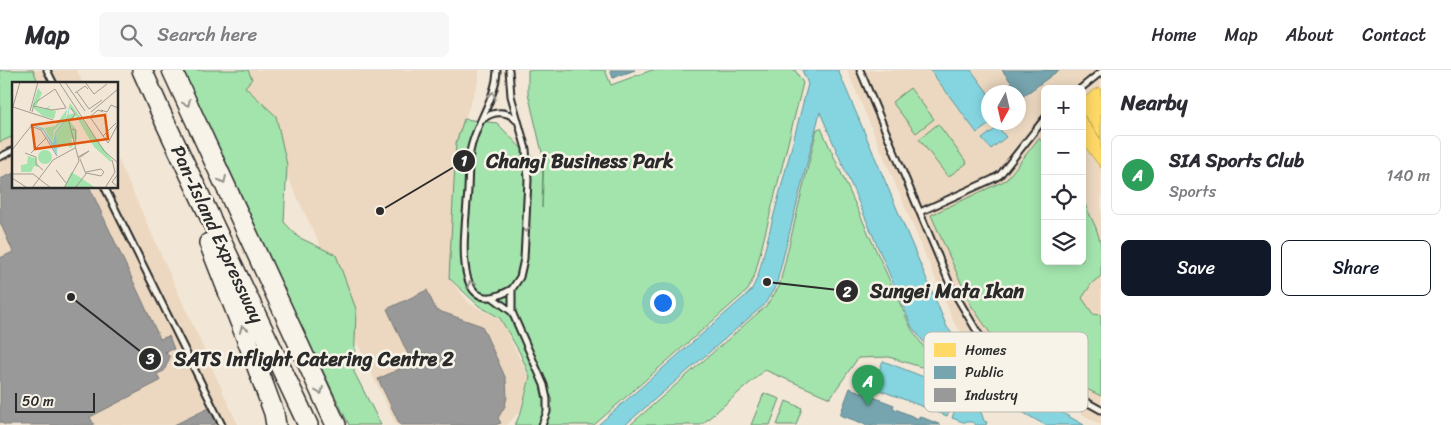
<!DOCTYPE html>
<meta charset="utf-8">
<style>
body{margin:0;font-family:Sriracha,sans-serif;background:#f7f7f7;color:#2b2b33}
.controls{position:absolute;right:15px;top:15px;display:grid;overflow:hidden;border-radius:8px;box-shadow:0 2px 12px #0003}
.controls button{width:45px;height:45px;display:grid;place-items:center;padding:0;border:0;border-bottom:1px solid #e1e1e2;background:#fff;color:#2b2b33;font:25px sans-serif}
.compass{position:absolute;left:981px;top:15px;width:45px;height:45px;border-radius:50%;background:#fff;box-shadow:0 2px 12px #0003;rotate:188deg}
.scale{position:absolute;left:15px;bottom:12px;width:80px;box-sizing:border-box;padding-left:5px;border:2px solid #2b2b2b;border-top:0;font-size:14px;line-height:18px;white-space:nowrap;color:#2b2b2b;-webkit-text-stroke:4px #f7f3e8;paint-order:stroke}
.you{position:absolute;left:662px;top:232px;width:18px;height:18px;margin:-12px;border:4px solid #fff;border-radius:50%;background:#1a73e8;box-shadow:0 0 0 8px #1a73e833}
.badge{display:grid;place-items:center;width:32px;height:32px;border-radius:50%;background:#111827;color:#fff;font-size:16px;font-weight:700}
.pin{position:absolute;translate:-50% -41px;filter:drop-shadow(0 1px 2px #0008)}
.pin::after{content:'';position:absolute;top:26px;width:18px;height:15px;background:inherit;clip-path:polygon(0 0,100% 0,50% 100%)}
.list{margin:0;padding:0;list-style:none}
h2{display:flex;justify-content:space-between;align-items:center;height:65px;margin:0;padding:0 20px;font-size:21px}
h2 small{font-size:16px;font-weight:400;color:#7c7c81}
.list li{display:grid;grid-template-columns:32px 1fr auto;gap:15px;align-items:center;box-sizing:border-box;height:80px;margin:0 10px 10px;padding:0 10px;border:1px solid #e1e1e2;border-radius:8px}
.list b{display:block;font-size:19px;white-space:nowrap}
.list p{margin:0;font-size:16px;white-space:nowrap;color:#7c7c81}
.list em{font-size:16px;font-style:normal;color:#7c7c81}
.actions{display:flex;gap:10px;padding:15px 20px}
.actions a{flex:1;padding:11px 0;border:1px solid #111827;border-radius:8px;text-align:center;font-size:18px;color:#111827}
.actions .main{background:#111827;color:#fff}
.icon{flex:none;width:28px;height:28px;fill:none;stroke:currentColor;stroke-width:2;stroke-linecap:round;stroke-linejoin:round}
.map{position:relative;flex:none;width:1101px;height:355px;overflow:hidden}
header{display:flex;align-items:center;gap:30px;box-sizing:border-box;height:70px;padding:0 25px;background:#fff;border-bottom:1px solid #e1e1e2}
header strong{font-size:24px}
nav{display:flex;gap:28px;margin-inline-start:auto;font-size:18px}
.search{width:350px;height:45px;background:#f7f7f7;display:flex;align-items:center;gap:12px;box-sizing:border-box;padding:0 18px;border-radius:8px;color:#7c7c81;font-size:19px}
main{display:flex}
aside{flex:1;background:#fff}
.map>svg:first-child{display:block}
.built{fill:#ecd8c0;fill-rule:evenodd}
.green{fill:#a3e4ad;stroke:#67886c}
.water{fill:#85d5e1;stroke:#619198}
.homes{fill:#ffd966;stroke:#bfa554}
.public{fill:#76a5af;stroke:#608087}
.industry{fill:#999;stroke:#787878}
.lines{fill:none;stroke-linecap:round;stroke-linejoin:round}
.lane-casing{stroke:#2b2b2b;stroke-width:9}
.highway-casing{stroke:#2b2b2b;stroke-width:22}
.lane{stroke:#f7f3e8;stroke-width:5}
.highway{stroke:#f7f3e8;stroke-width:19}
.oneway{stroke:#918f8a}
.labels{text-anchor:middle;stroke-width:5;stroke-linejoin:round;paint-order:stroke}
.street-label{font-size:19px;fill:#2b2b2b;stroke:#f7f3e8}
.inset-road{fill:none;stroke:#a29c92;stroke-width:1}
.view{fill:#df570e;fill-opacity:0.15;stroke:#df570e;stroke-width:2.5}
.inset-edge{fill:none;stroke:#2b2b2b;stroke-width:2.5}
.key{fill:#f7f3e8;stroke:#bab7af;stroke-width:1}
.key-label{font-size:14px;fill:#2b2b2b}
.leader{fill:none;stroke:#2b2b2b;stroke-width:2}
.callout-dot{fill:#2b2b2b;stroke:#f7f3e8;stroke-width:2}
.mark-label{font-size:15px;text-anchor:middle;font-weight:bold;fill:#fff}
.callout-label{font-size:20px;text-anchor:middle;font-weight:bold;fill:#2b2b2b;stroke:#f7f3e8;stroke-width:5;stroke-linejoin:round;paint-order:stroke}
</style>
<header>
<strong>Map</strong>
<div class="search"><svg class="icon" aria-label="search" viewBox="0 0 24 24"><circle cx="10" cy="10" r="6"/><path d="M15 15l6 6"/></svg>Search here</div>
<nav><a>Home</a><a>Map</a><a>About</a><a>Contact</a></nav>
</header>
<main>
<div class="map">
<svg width="1101" height="355" viewBox="0 0 1101 355">
<rect width="100%" height="100%" fill="#f2e7d6"/>
<filter id="ink" filterUnits="userSpaceOnUse"><feTurbulence type="fractalNoise" baseFrequency=".02" numOctaves="2"/><feDisplacementMap in="SourceGraphic" scale="10" xChannelSelector="R" yChannelSelector="G"/><feConvolveMatrix kernelMatrix="1 2 1 2 8 2 1 2 1" color-interpolation-filters="sRGB"/></filter>
<g filter="url(#ink)">
<path class="built" d="M 0,0 L 77,0 L 83,14 L 14,14 L 14,118 L 118,118 L 118,89 L 238,355 L 0,355 Z
M 236,0 L 479,0 L 479,10 L 456,73 L 449,208 L 469,233 L 501,250 L 529,308 L 520,341 L 507,355 L 396,355 L 350,258 L 344,225 Z
M 847,0 L 1101,0 L 1101,355 L 984,288 L 954,253 ZM 1045,19 L 1082,19 L 1082,191 L 1045,191 ZM 988,22 L 1018,22 L 1018,52 L 988,52 Z"/>
<path class="green" d="M 0,0 L 33,0 L 39,14 L 14,14 L 14,66 L 0,72 Z
M 178,0 L 248,0 L 252,9 L 245,17 L 276,46 L 287,95 L 284,152 L 298,167 L 336,185 L 356,239 L 354,302 L 381,355 L 349,355 Z
M 528,0 L 605,0 L 611,15 L 652,0 L 795,0 L 803,13 L 755,204 L 748,220 L 594,355 L 515,355 L 521,342 L 530,307 L 520,283 L 500,248 L 479,236 L 449,208 L 456,73 L 464,49 L 497,53 L 528,85 L 543,91 L 542,138 L 544,91 L 528,23 Z
M 910,18 L 934,49 L 916,63 L 892,32 Z
M 938,54 L 967,93 L 948,107 L 919,69 Z
M 821,58 L 911,258 L 931,288 L 921,297 L 889,287 L 858,288 L 830,328 L 765,300 L 701,355 L 630,355 L 766,236 L 779,217 L 817,59 Z
M 1039,68 L 1045,75 L 1045,191 L 1082,191 L 1082,128 L 1096,158 L 1101,174 L 1101,206 L 1092,213 L 1082,228 L 1093,244 L 1101,245 L 1101,326 L 999,276 L 971,235 L 931,145 L 1006,110 Z
M 764,323 L 780,329 L 770,355 L 751,355 Z
M 786,331 L 802,338 L 796,355 L 777,355 Z"/>
<path class="water" d="M 802,0 L 838,0 L 947,257 L 968,284 L 987,301 L 1084,355 L 1045,355 L 957,305 L 936,288 L 912,257 L 820,42 L 776,216 L 764,235 L 625,355 L 598,355 L 751,221 L 758,206 L 808,14 Z
M 930,0 L 971,0 L 988,23 L 988,52 L 991,53 L 977,63 Z
M 998,57 L 1006,67 L 991,79 L 982,69 Z
M 883,291 L 957,320 L 947,346 L 872,317 Z
M 959,328 L 971,333 L 968,340 L 981,342 L 984,351 L 987,352 L 986,355 L 976,355 L 972,352 L 963,352 L 952,348 Z"/>
<path class="homes" d="M 1099,17 L 1101,20 L 1101,69 L 1082,43 L 1082,29 Z
M 1082,43 L 1101,69 L 1101,98 L 1082,73 Z"/>
<path class="public" d="M 610,0 L 635,0 L 613,8 Z
M 1002,0 L 1059,0 L 1022,27 Z
M 850,318 L 894,335 L 893,338 L 919,349 L 919,346 L 941,355 L 867,355 L 840,345 Z"/>
<path class="industry" d="M 14,103 L 14,118 L 90,118 L 160,269 L 169,266 L 174,279 L 165,282 L 170,287 L 164,301 L 157,304 L 160,311 L 90,347 L 94,355 L 5,355 L 0,352 L 0,188 L 13,182 L 0,152 L 0,109 Z
M 427,220 L 436,240 L 482,256 L 506,309 L 507,327 L 505,336 L 498,348 L 501,353 L 495,355 L 400,355 L 378,309 L 412,293 L 387,239 Z
M 209,338 L 217,353 L 214,355 L 174,355 Z"/>
<g class="lines">
<g class="lane-casing">
<path id="lane" d="M 47,0 L 54,14
M 497,0 C 496,30 475,53 470,82 C 468,99 469,116 467,132 C 465,163 451,255 512,219
M 509,0 L 511,26 L 526,79 L 528,110 L 524,189 L 520,207 L 512,219 L 512,242 L 544,315 L 547,329 L 547,342 L 542,355
M 860,0 L 952,219 L 978,263 L 989,277 L 1005,287 L 1101,340
M 1080,19 L 1101,2
M 483,49 C 493,41 507,40 516,50
M 0,87 L 14,80
M 105,118 L 222,355
M 920,142 L 993,109 L 1000,105 L 1045,48
M 492,227 L 512,242"/>
</g>
<g class="highway-casing">
<path id="highway" d="M 142,0 L 166,54 L 308,355
M 172,0 L 336,355
M 209,173 L 249,275 L 274,343 L 276,355"/>
</g>
<use href="#lane" class="lane"/>
<use href="#highway" class="highway"/>
</g>
<defs><path id="oneway-chevron" d="M-2-3.5L2.5 0L-2 3.5" fill="none" stroke-width="1.6" stroke-linecap="round" stroke-linejoin="round" transform="scale(1.25)"/></defs>
<g class="oneway">
<use href="#oneway-chevron" transform="translate(492 25) rotate(-73)"/>
<use href="#oneway-chevron" transform="translate(187 33) rotate(65)"/>
<use href="#oneway-chevron" transform="translate(223 110) rotate(65)"/>
<use href="#oneway-chevron" transform="translate(526 159) rotate(94)"/>
<use href="#oneway-chevron" transform="translate(471 214) rotate(-120)"/>
<use href="#oneway-chevron" transform="translate(243 259) rotate(-111)"/>
<use href="#oneway-chevron" transform="translate(320 321) rotate(65)"/>
</g>
</g>
<g class="labels">
<g class="street-label">
<text transform="translate(218 164) rotate(65)" y="7">Pan-Island Expressway</text>
</g>
</g>
<g transform="translate(12 12)">
<rect width="106" height="106" fill="#f2e7d6"/>
<path d="M 26,6 L 30,11 L 24,25 L 33,27 L 39,23 L 36,27 L 44,29 L 42,37 L 31,34 L 20,25 ZM 58,21 L 100,78 L 99,80 L 82,65 L 64,34 L 58,39 L 64,47 L 65,58 L 59,56 L 61,64 L 58,66 L 55,61 L 45,67 L 43,63 L 44,49 L 56,33 L 63,31 L 57,26 ZM 55,27 L 54,35 L 42,49 L 41,60 L 32,46 L 43,44 ZM26 75a7 7 0 1 1 14 0a7 7 0 1 1-14 0ZM 16,74 L 23,76 L 27,85 L 22,84 L 19,90 L 9,90 L 9,83 L 15,82 ZM 59,90 L 66,94 L 84,106 L 52,106 Z" fill="#a3e4ad"/>
<path d="M 58,20 L 56,36 L 44,50 L 45,73 L 31,48 L 18,42 L 31,46 L 41,61 L 43,50 L 55,35 Z" fill="#85d5e1"/>
<path class="inset-road" d="M 47,0 L 92,69 L 106,81M 53,0 L 73,29M 73,0 L 82,12 L 95,2M 65,10 L 77,27 L 90,18M 63,11 L 73,4 L 76,7M 1,25 L 41,38M 0,28 L 8,0M 89,28 L 95,30 L 99,23 L 106,26M 18,29 L 26,0M 20,30 L 22,22 L 24,20 L 43,7 L 54,26 L 40,28 L 22,24M 79,30 L 106,7M 91,30 L 86,28 L 78,35 L 96,61 L 106,42M 60,47 L 64,48 L 63,62M 91,54 L 104,41M 0,68 L 19,44 L 29,48 L 45,74M 13,71 L 24,75 L 24,82 L 31,88M 19,71 L 34,56M 66,75 L 77,69 L 67,76M 44,88 L 54,101M 74,90 L 89,87 L 92,90 L 89,94 L 74,91M 0,92 L 21,92 L 39,106M 106,92 L 100,100 L 106,105M 0,96 L 14,105M 20,106 L 41,78 L 63,66M 52,106 L 67,79 L 57,40 L 63,32 L 59,26M 63,106 L 74,92 L 68,77M 93,106 L 103,90 L 100,78"/>
<path class="view" d="M 93,33 L 96,57 L 23,67 L 20,43 Z"/>
<rect width="106" height="106" class="inset-edge"/>
</g>
<rect x="924" y="262" width="164" height="80" rx="8" class="key"/>
<rect x="934" y="273" width="22" height="14" fill="#ffd966"/>
<rect x="934" y="296" width="22" height="13" fill="#76a5af"/>
<rect x="934" y="318" width="22" height="14" fill="#999"/>
<g class="key-label">
<text x="965" y="285">Homes</text>
<text x="965" y="307">Public</text>
<text x="965" y="330">Industry</text>
</g>
<path class="leader" d="M380 141L464 91M767 212L847 221M71 227L150 289"/>
<g class="callout-dot">
<circle cx="380" cy="141" r="5"/>
<circle cx="767" cy="212" r="5"/>
<circle cx="71" cy="227" r="5"/>
<circle cx="464" cy="91" r="12"/>
<circle cx="847" cy="221" r="12"/>
<circle cx="150" cy="289" r="12"/>
</g>
<g class="mark-label">
<text x="464" y="96">1</text>
<text x="847" y="227">2</text>
<text x="150" y="294">3</text>
</g>
<g class="callout-label">
<text x="580" y="98">Changi Business Park</text>
<text x="947" y="228">Sungei Mata Ikan</text>
<text x="314" y="296">SATS Inflight Catering Centre 2</text>
</g>
</svg>
<div class="controls">
<button>+</button>
<button>−</button>
<button><svg class="icon" aria-label="locate" viewBox="0 0 24 24"><circle cx="12" cy="12" r="6"/><path d="M12 2v4M12 18v4M2 12h4M18 12h4"/></svg></button>
<button><svg class="icon" aria-label="layers" viewBox="0 0 24 24"><path d="M12 4l9 5-9 5-9-5zM3 14l9 5 9-5"/></svg></button>
</div>
<svg class="compass" viewBox="-18 -18 36 36"><path d="M0-13l5 13h-10z" fill="#e53935"/><path d="M0 13l5-13h-10z" fill="#7c7c81"/></svg>
<div class="scale">50 m</div>
<div class="you"></div>
<div class="pin badge" style="left:868px;top:336px;background:#2e9e5b">A</div>
</div>
<aside>
<h2>Nearby<small></small></h2>
<ul class="list">
<li><span class="badge" style="background:#2e9e5b">A</span><div><b>SIA Sports Club</b><p>Sports</p></div><em>140 m</em></li>
</ul>
<div class="actions"><a class="main">Save</a><a>Share</a></div>
</aside>
</main>
